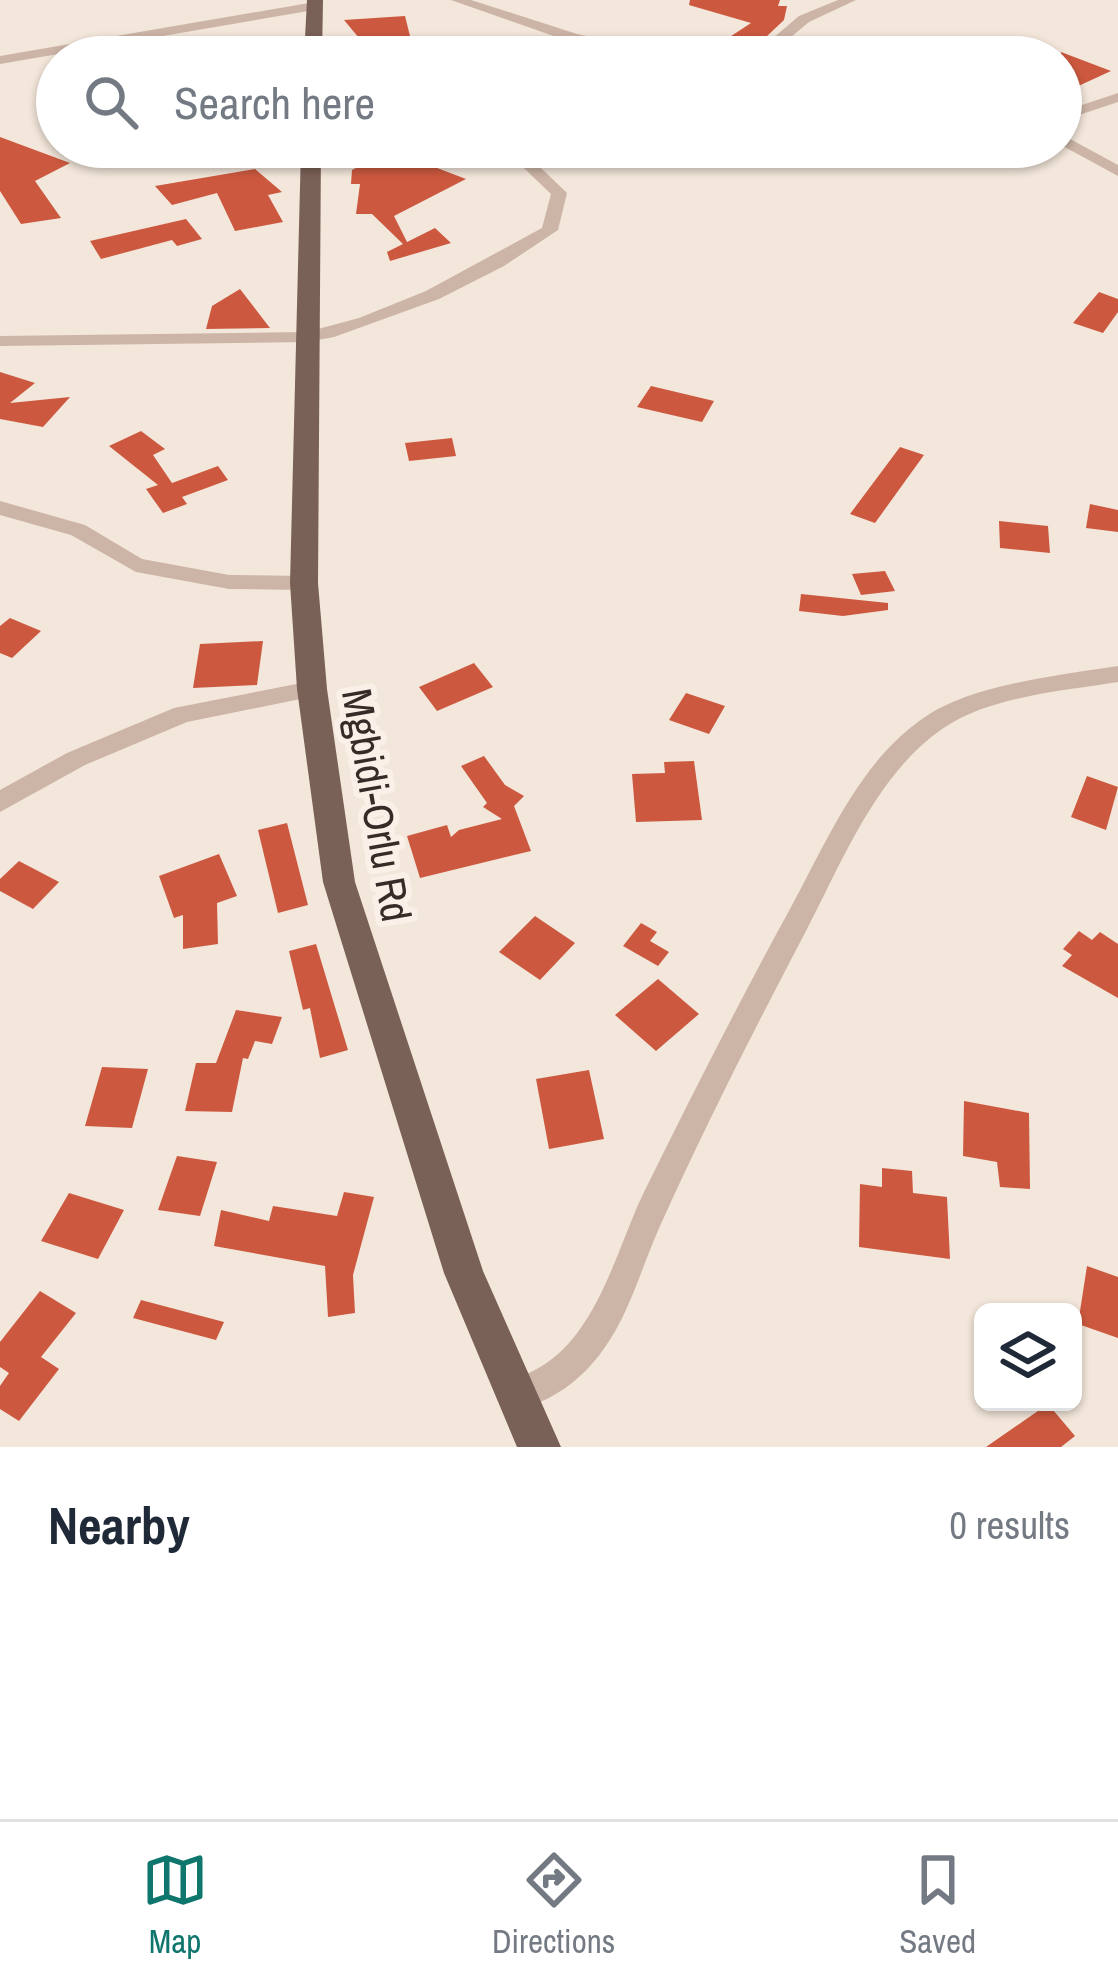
<!DOCTYPE html>
<style>
body{margin:0;font-family:"Archivo Narrow",sans-serif;background:#f2f2f3;color:#1f2937}
.controls{position:absolute;right:36px;bottom:36px;display:grid;overflow:hidden;border-radius:18px;box-shadow:0 3px 9px #0004}
.controls button{width:108px;height:108px;display:grid;place-items:center;padding:0;border:0;border-bottom:3px solid #e0e1e3;background:#fff;color:#1f2937;font:60px sans-serif}
.list{margin:0;padding:0;list-style:none}
h2{display:flex;justify-content:space-between;align-items:center;height:156px;margin:0;padding:0 48px;font-size:51px}
h2 small{font-size:39px;font-weight:400;color:#747a83}
.icon{flex:none;width:66px;height:66px;fill:none;stroke:currentColor;stroke-width:2;stroke-linecap:round;stroke-linejoin:round}
.map{position:relative;flex:none;width:1118px;height:1447px;overflow:hidden}
.search{position:absolute;background:#fff;box-shadow:0 3px 9px #0004;left:36px;right:36px;top:36px;height:132px;display:flex;align-items:center;gap:30px;box-sizing:border-box;padding:0 42px;border-radius:66px;color:#747a83;font-size:45px}
.sheet{height:372px;background:#fff}
nav{display:flex;justify-content:space-around;align-items:center;box-sizing:border-box;height:168px;border-top:3px solid #e0e1e3;background:#fff;font-size:33px;color:#747a83}
nav a{display:grid;justify-items:center;gap:6px}
nav .on{color:#0f766e}
.map>svg:first-child{display:block}
.building{fill:#cc593f}
.lines{fill:none;stroke-linecap:round;stroke-linejoin:round}
.minor{fill:#ccb5a6;fill-rule:evenodd}
.major{fill:#7a6157;fill-rule:evenodd}
.labels{text-anchor:middle;stroke-width:12;stroke-linejoin:round;paint-order:stroke}
.street-label{font-size:42px;fill:#372b27;stroke:#faf0e7}
</style>
<div class="map">
<svg width="1118" height="1447" viewBox="0 0 1118 1447">
<rect width="100%" height="100%" fill="#f3e6da"/>
<path class="building" d="M 690,0 L 780,0 L 778,6 L 787,6 L 784,20 L 752,50 L 722,42 L 751,23 L 689,5 Z
M 405,16 L 410,36 L 434,46 L 410,57 L 333,57 L 364,44 L 344,20 Z
M 256,37 L 300,47 L 300,57 L 269,57 L 214,45 L 214,40 Z
M 1061,52 L 1111,71 L 1061,94 Z
M 0,137 L 70,163 L 35,181 L 61,218 L 21,224 L 0,191 Z
M 586,147 L 686,147 L 666,164 L 586,163 Z
M 390,150 L 466,179 L 394,216 L 407,242 L 435,228 L 451,243 L 390,261 L 387,252 L 403,244 L 372,214 L 356,214 L 360,184 L 351,184 L 352,170 Z
M 255,169 L 282,192 L 268,195 L 283,222 L 235,231 L 217,193 L 172,205 L 155,186 Z
M 186,219 L 202,239 L 177,246 L 172,240 L 101,259 L 90,241 Z
M 240,289 L 270,328 L 206,329 L 212,306 Z
M 1099,292 L 1118,299 L 1118,312 L 1103,333 L 1073,323 Z
M 0,372 L 35,383 L 10,403 L 70,397 L 43,427 L 0,419 Z
M 651,386 L 714,401 L 702,422 L 637,407 Z
M 141,431 L 165,449 L 153,455 L 172,483 L 218,466 L 228,480 L 182,497 L 187,504 L 163,513 L 146,489 L 158,485 L 109,446 Z
M 452,438 L 456,456 L 409,461 L 405,443 Z
M 900,447 L 924,455 L 875,523 L 850,514 Z
M 1090,504 L 1118,510 L 1118,532 L 1086,528 Z
M 999,521 L 1048,526 L 1050,553 L 1000,548 Z
M 885,571 L 895,591 L 861,595 L 852,574 Z
M 801,594 L 888,603 L 888,610 L 843,616 L 799,611 Z
M 10,618 L 41,631 L 12,658 L 0,653 L 0,626 Z
M 263,641 L 257,685 L 193,688 L 200,644 Z
M 474,663 L 493,687 L 437,711 L 419,687 Z
M 686,693 L 725,706 L 709,734 L 669,720 Z
M 484,756 L 505,785 L 524,796 L 514,806 L 531,851 L 420,878 L 407,836 L 447,825 L 451,837 L 459,830 L 502,819 L 483,807 L 487,803 L 461,766 Z
M 694,761 L 702,820 L 636,822 L 632,774 L 665,773 L 664,762 Z
M 1087,776 L 1118,787 L 1106,830 L 1071,817 Z
M 287,823 L 308,905 L 278,913 L 258,830 Z
M 219,854 L 237,896 L 217,903 L 218,944 L 183,949 L 183,915 L 174,918 L 159,876 Z
M 19,861 L 59,882 L 33,909 L 0,891 L 0,879 Z
M 535,916 L 575,943 L 540,980 L 499,952 Z
M 641,923 L 657,932 L 650,941 L 669,952 L 658,966 L 623,946 Z
M 1079,931 L 1092,940 L 1100,932 L 1118,944 L 1118,998 L 1062,966 L 1072,955 L 1063,949 Z
M 316,944 L 348,1050 L 320,1058 L 310,1008 L 303,1010 L 289,951 Z
M 658,979 L 699,1014 L 656,1051 L 615,1015 Z
M 236,1010 L 282,1017 L 272,1044 L 255,1041 L 248,1059 L 243,1058 L 232,1112 L 185,1111 L 196,1063 L 216,1063 Z
M 102,1067 L 148,1069 L 132,1128 L 85,1126 Z
M 589,1070 L 604,1139 L 549,1149 L 536,1079 Z
M 964,1101 L 1029,1113 L 1030,1189 L 1000,1187 L 997,1162 L 963,1156 Z
M 177,1156 L 217,1162 L 200,1216 L 158,1210 Z
M 882,1168 L 912,1171 L 913,1193 L 947,1197 L 950,1259 L 859,1247 L 860,1184 L 882,1187 Z
M 344,1192 L 374,1197 L 353,1275 L 355,1313 L 328,1317 L 325,1266 L 214,1246 L 221,1210 L 269,1221 L 273,1206 L 337,1216 Z
M 69,1193 L 124,1210 L 98,1259 L 41,1241 Z
M 1087,1266 L 1118,1277 L 1118,1338 L 1078,1324 Z
M 40,1291 L 76,1313 L 41,1357 L 59,1369 L 19,1421 L 0,1409 L 0,1386 L 9,1373 L 0,1367 L 0,1342 Z
M 141,1300 L 224,1322 L 216,1340 L 133,1318 Z
M 1048,1404 L 1075,1436 L 1061,1447 L 986,1447 Z"/>
<g class="lines">
<path class="minor" d="M 451,0 L 471,0 L 577,34 L 686,57 L 656,57 L 576,42 L 549,57 L 531,57 L 562,39 Z
M 838,0 L 856,0 L 809,22 L 767,57 L 751,57 L 799,16 Z
M 315,2 L 320,3 L 320,9 L 0,64 L 0,56 Z
M 1118,93 L 1118,102 L 1061,121 L 1061,112 Z
M 1061,134 L 1118,165 L 1118,176 L 1061,145 Z
M 502,147 L 519,147 L 567,193 L 558,230 L 504,266 L 439,299 L 334,337 L 307,342 L 0,346 L 0,336 L 307,332 L 359,318 L 426,291 L 542,228 L 551,194 Z
M 0,501 L 85,525 L 142,559 L 229,575 L 304,576 L 315,583 L 304,590 L 229,589 L 136,572 L 71,535 L 0,515 Z
M 1118,666 L 1118,682 C 1063,691 990,696 942,729 C 876,775 842,862 806,931 C 755,1028 705,1126 660,1226 C 641,1268 630,1313 603,1350 C 581,1381 552,1401 515,1411 L 503,1406 L 498,1394 L 503,1382 C 511,1378 521,1377 529,1373 C 596,1343 615,1252 644,1192 C 691,1097 739,1002 790,909 C 826,843 860,760 925,717 C 973,684 1061,675 1118,666 Z
M 312,681 L 320,683 L 324,689 L 320,695 L 187,722 L 85,765 L 0,812 L 0,790 L 67,753 L 174,708 Z"/>
<path class="major" d="M 307,0 L 323,0 L 322,57 L 304,57 Z
M 301,147 L 321,147 L 318,583 L 327,689 L 355,882 L 483,1271 L 561,1447 L 517,1447 L 444,1273 L 323,882 L 297,689 L 290,583 Z"/>
</g>
<g class="labels">
<g class="street-label">
<text transform="translate(377 805) rotate(80)" y="15">Mgbidi-Orlu Rd</text>
</g>
</g>
</svg>
<div class="controls">
<button><svg class="icon" aria-label="layers" viewBox="0 0 24 24"><path d="M12 4l9 5-9 5-9-5zM3 14l9 5 9-5"/></svg></button>
</div>
<div class="search"><svg class="icon" aria-label="search" viewBox="0 0 24 24"><circle cx="10" cy="10" r="6"/><path d="M15 15l6 6"/></svg>Search here</div>
</div>
<section class="sheet">
<h2>Nearby<small>0 results</small></h2>
<ul class="list">
</ul>
</section>
<nav>
<a class="on"><svg class="icon" aria-label="map" viewBox="0 0 24 24"><path d="M3 6l6-2 6 2 6-2v14l-6 2-6-2-6 2zM9 4v14M15 6v14"/></svg>Map</a>
<a><svg class="icon" aria-label="directions" viewBox="0 0 24 24"><path d="M12 3l9 9-9 9-9-9zM9 14v-3h6M13 9l2 2-2 2"/></svg>Directions</a>
<a><svg class="icon" aria-label="saved" viewBox="0 0 24 24"><path d="M7 4h10v16l-5-4-5 4z"/></svg>Saved</a>
</nav>
